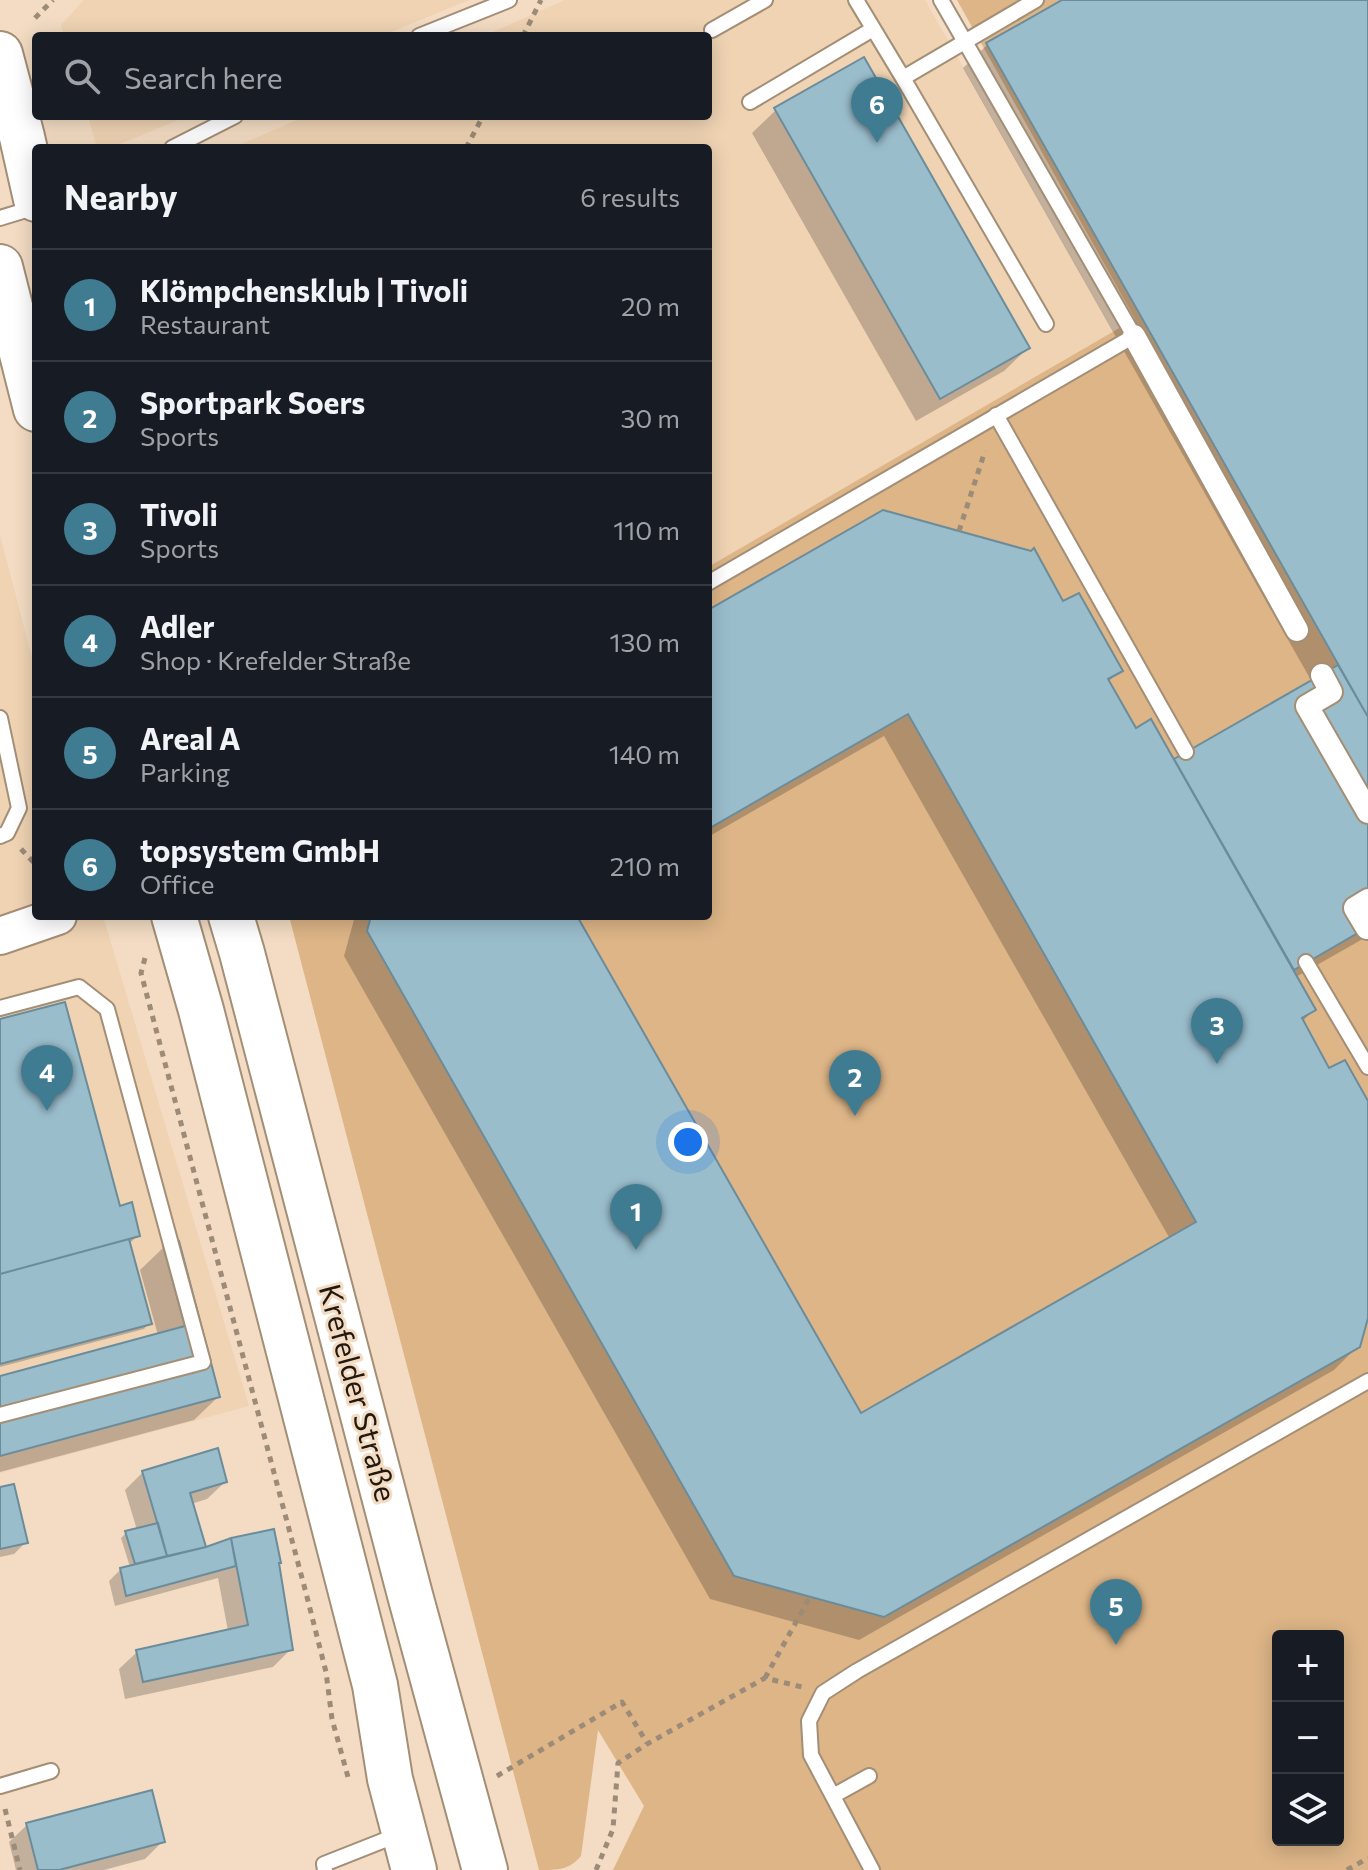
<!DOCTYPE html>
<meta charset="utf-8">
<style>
body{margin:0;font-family:Commissioner,sans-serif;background:#20242c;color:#f1f3f6}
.controls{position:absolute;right:24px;bottom:24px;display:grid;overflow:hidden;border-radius:8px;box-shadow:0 4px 20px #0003}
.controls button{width:72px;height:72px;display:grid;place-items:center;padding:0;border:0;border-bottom:2px solid #363941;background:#171b24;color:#f1f3f6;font:40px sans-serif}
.you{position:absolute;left:688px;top:1142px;width:28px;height:28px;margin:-20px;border:6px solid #fff;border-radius:50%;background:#1a73e8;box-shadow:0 0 0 12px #1a73e833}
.badge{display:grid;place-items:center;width:52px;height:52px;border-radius:50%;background:#3f7c92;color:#fff;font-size:26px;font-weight:700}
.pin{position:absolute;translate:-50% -66px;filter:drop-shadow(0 2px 4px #0008)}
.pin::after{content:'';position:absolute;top:42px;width:28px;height:24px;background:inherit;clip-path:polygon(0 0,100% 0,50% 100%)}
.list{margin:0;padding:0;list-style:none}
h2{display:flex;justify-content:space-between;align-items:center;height:104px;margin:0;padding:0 32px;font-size:34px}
h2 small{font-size:26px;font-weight:400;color:#9ea1a6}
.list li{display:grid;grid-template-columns:52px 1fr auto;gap:24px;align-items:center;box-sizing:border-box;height:112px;padding:0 32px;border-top:2px solid #363941}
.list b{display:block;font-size:30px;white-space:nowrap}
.list p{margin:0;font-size:26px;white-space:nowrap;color:#9ea1a6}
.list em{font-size:26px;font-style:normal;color:#9ea1a6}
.icon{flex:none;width:44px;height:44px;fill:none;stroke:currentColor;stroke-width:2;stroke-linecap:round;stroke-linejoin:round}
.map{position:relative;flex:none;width:1368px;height:1870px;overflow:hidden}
.search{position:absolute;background:#171b24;box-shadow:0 4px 20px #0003;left:32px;top:32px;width:680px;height:88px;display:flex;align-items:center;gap:20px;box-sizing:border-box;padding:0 28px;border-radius:8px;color:#9ea1a6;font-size:30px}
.panel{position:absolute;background:#171b24;box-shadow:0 4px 20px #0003;left:32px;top:144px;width:680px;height:776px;border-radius:8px}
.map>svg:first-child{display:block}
.built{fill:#efd3b3}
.green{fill:#ddb587;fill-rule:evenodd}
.shadow{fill:#0003;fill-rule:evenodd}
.building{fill:#9abdcc;stroke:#6b8c9a;stroke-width:2}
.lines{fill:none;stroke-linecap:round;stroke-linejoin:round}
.service-casing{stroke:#a38e76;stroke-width:18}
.pedestrian-casing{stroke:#a38e76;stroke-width:26}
.tertiary-casing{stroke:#a38e76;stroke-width:40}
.primary-casing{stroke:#a38e76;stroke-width:48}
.path{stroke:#9b8b78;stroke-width:5;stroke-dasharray:6 6;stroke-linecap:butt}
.service{stroke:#fff;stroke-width:14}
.pedestrian{stroke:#fff;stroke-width:22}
.tertiary{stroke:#fff;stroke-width:36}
.primary{stroke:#fff;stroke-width:44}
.labels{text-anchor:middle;stroke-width:6;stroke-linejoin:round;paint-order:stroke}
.street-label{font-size:30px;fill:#211910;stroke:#f3dcc3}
</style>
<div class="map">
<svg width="1368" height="1870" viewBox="0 0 1368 1870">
<rect width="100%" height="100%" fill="#f3dcc3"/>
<path class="built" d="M 84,0 L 469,0 L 381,36 L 64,36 L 61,25 Z
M 565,0 L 925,0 L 1114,332 L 708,567 L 708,148 L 233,148 L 305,116 L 708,116 L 708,36 L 484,36 Z
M 88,116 L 188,116 L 110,148 L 97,148 Z
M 0,535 L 36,673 L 36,916 L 103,916 L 249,1406 L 0,1473 Z"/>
<path class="green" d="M 957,0 L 1368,0 L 1368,1870 L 613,1870 L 644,1806 L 598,1730 L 581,1856 C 569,1870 559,1870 539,1870 L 289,916 L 708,916 L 708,567 L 1135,319 ZM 1278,1636 L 1338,1636 L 1338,1840 L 1278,1840 Z"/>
<path class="shadow" d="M 1066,0 L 1368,0 L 1368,936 L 1296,977 L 1314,1009 L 1302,1022 L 1329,1071 L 1368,1105 L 1368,1311 L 1358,1346 L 1334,1370 L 859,1640 L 710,1599 L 344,956 L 355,916 L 575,916 L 860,1416 L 1170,1239 L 884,736 L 708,837 L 708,612 L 1062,603 L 1120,670 L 1108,682 L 1136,730 L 1173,762 L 1312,682 L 963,68 L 987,45 Z
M 776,110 L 1028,348 L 1004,371 L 916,421 L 752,133 Z
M 0,1021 L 118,1208 L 138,1235 L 128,1245 L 149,1323 L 144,1329 L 0,1367 Z
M 164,1247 L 218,1397 L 194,1420 L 0,1472 L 0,1378 L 158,1335 L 140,1270 Z
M 143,1472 L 225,1482 L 207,1499 L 191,1504 L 204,1549 L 232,1540 L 278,1564 L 291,1649 L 273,1667 L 125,1699 L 119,1669 L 137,1652 L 228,1631 L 218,1578 L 115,1606 L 109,1581 L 121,1569 L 130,1567 L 121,1538 L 126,1533 L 137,1530 L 125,1490 ZM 166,1554 L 172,1554 L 162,1564 L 159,1562 Z
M 0,1489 L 26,1542 L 14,1554 L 0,1557 Z
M 27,1825 L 163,1841 L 145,1859 L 104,1870 L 16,1870 L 9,1842 Z"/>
<path class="building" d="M 1062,0 L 1368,0 L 1368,717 L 986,43 Z
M 864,57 L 1030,348 L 940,399 L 774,108 Z
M 883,510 L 1031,551 L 1034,548 L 1063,601 L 1079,593 L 1123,671 L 1108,679 L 1136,728 L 1151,719 L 1316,1010 L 1302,1018 L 1329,1068 L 1345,1060 L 1368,1101 L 1368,1318 L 1360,1347 L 884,1617 L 734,1576 L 367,931 L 371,916 L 577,916 L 861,1413 L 1196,1222 L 908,714 L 708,829 L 708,610 Z
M 1338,665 L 1368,717 L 1368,927 L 1294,970 L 1174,759 Z
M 65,1002 L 120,1206 L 132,1202 L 140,1236 L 0,1274 L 0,1019 Z
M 129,1239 L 152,1324 L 0,1364 L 0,1274 Z
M 179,1241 L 220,1397 L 0,1456 L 0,1376 L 185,1326 L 163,1245 Z
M 218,1448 L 227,1482 L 190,1493 L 206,1547 L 167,1556 L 142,1471 Z
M 14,1484 L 28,1543 L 0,1549 L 0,1487 Z
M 158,1523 L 167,1556 L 135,1564 L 125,1531 Z
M 274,1529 L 281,1563 L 279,1563 L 293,1650 L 143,1682 L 136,1650 L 248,1625 L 231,1538 Z
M 231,1538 L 236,1566 L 126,1596 L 120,1568 L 206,1547 Z
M 152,1790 L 165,1842 L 59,1870 L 38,1870 L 26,1823 Z"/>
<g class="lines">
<g class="service-casing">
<path id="service" d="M 856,0 L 903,78
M 1036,0 L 903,78 L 1046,324
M 712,30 L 765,0
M 419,36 L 509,0
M 750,102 L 873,29
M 172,148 L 235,116
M 0,218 L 36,207
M 996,415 L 1186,752
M 708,583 L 1134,336 L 941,0
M 0,718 L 19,808 L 7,833 L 0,836
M 1306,962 L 1368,1067
M 0,1008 L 79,987 L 107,1009 L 203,1362 L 0,1415
M 0,1786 L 51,1771
M 833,1796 L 869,1776
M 325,1870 L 324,1864 L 400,1834
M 872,1870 L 811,1755 L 809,1721 L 823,1693 L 857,1671 L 1368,1381"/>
</g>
<g class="pedestrian-casing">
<path id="pedestrian" d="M 1134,336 L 1297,630
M 1322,675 L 1331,692 L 1307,706 L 1368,812
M 1367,928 L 1355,908 L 1368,900"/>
</g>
<g class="tertiary-casing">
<path id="tertiary" d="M 0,936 L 58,916"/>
</g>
<g class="primary-casing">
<path id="primary" d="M 0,54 L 22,137 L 36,199
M 0,267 L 36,409
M 174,916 L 201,1010 L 375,1685 L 390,1779 L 414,1870
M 231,916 L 242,953 L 410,1595 L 485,1870"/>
</g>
<path class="path" d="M 35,18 L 53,0
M 523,36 L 541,0
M 466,148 L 483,116
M 959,531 L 985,451
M 21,849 L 36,865
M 145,958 L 141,973 L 306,1593 L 326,1672 L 332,1719 L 348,1777
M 765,1678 L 810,1597
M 497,1776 L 622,1702 L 647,1743
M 5,1809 L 20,1870
M 596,1870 L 613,1829 L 618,1763 L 647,1744 L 765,1678 L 802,1687
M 1347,1870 L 1368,1858"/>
<use href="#service" class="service"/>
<use href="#pedestrian" class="pedestrian"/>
<use href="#tertiary" class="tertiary"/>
<use href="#primary" class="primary"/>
</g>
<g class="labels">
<g class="street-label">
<text transform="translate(357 1393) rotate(75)" y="10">Krefelder Straße</text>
</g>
</g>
</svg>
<div class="controls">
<button>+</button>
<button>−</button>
<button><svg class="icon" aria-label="layers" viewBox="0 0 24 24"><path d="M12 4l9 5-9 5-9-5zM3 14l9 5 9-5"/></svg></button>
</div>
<div class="you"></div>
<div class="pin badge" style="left:636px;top:1250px">1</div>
<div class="pin badge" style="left:855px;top:1116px">2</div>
<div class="pin badge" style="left:1217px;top:1064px">3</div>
<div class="pin badge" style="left:47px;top:1111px">4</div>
<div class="pin badge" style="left:1116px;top:1645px">5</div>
<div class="pin badge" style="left:877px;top:143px">6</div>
<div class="search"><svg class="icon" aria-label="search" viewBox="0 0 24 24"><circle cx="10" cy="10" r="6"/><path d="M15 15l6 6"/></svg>Search here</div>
<section class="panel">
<h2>Nearby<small>6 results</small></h2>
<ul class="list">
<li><span class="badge">1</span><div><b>Klömpchensklub | Tivoli</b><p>Restaurant</p></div><em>20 m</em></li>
<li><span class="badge">2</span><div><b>Sportpark Soers</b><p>Sports</p></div><em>30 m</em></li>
<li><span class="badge">3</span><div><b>Tivoli</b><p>Sports</p></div><em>110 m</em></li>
<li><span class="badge">4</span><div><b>Adler</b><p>Shop · Krefelder Straße</p></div><em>130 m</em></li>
<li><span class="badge">5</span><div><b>Areal A</b><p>Parking</p></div><em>140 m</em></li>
<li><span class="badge">6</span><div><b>topsystem GmbH</b><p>Office</p></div><em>210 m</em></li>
</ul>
</section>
</div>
